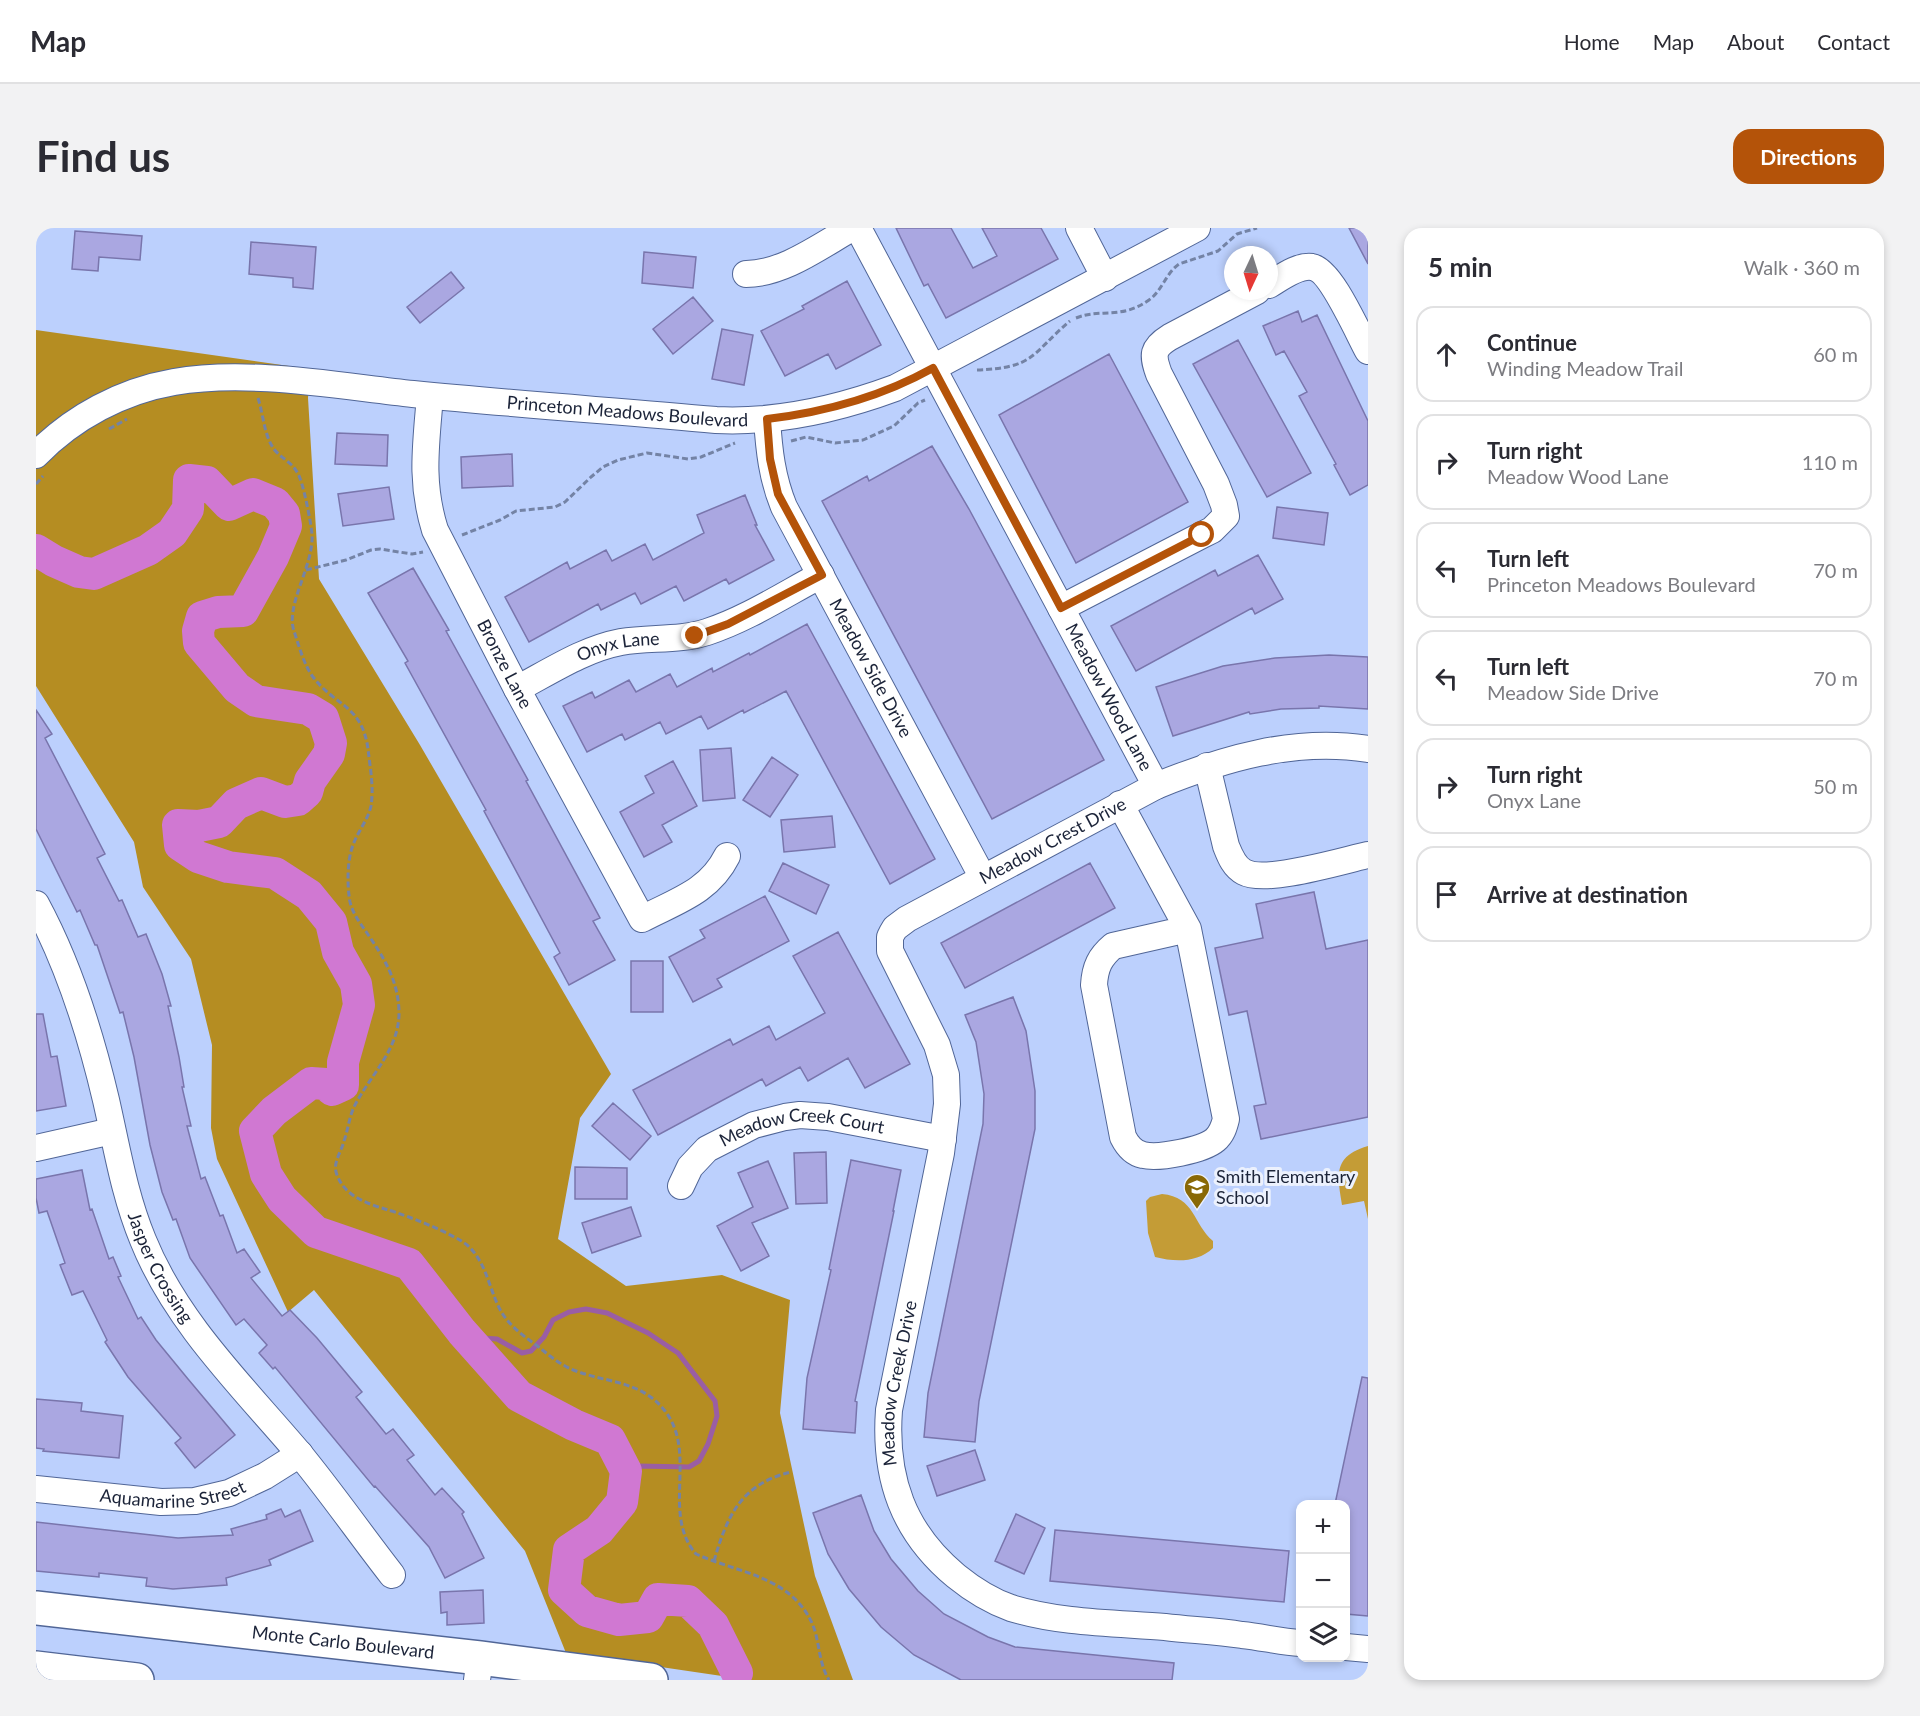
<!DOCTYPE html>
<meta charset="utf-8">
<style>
body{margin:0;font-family:Lato,sans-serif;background:#f2f2f3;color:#2b2b33}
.controls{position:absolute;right:18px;bottom:18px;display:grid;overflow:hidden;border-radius:12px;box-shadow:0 3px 9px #0003}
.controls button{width:54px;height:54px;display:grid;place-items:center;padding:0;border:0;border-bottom:2px solid #e1e1e2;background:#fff;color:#2b2b33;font:30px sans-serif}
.compass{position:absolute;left:1188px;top:18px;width:54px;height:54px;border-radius:50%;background:#fff;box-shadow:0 3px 9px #0003;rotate:184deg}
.stop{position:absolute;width:18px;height:18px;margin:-14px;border:4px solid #b45309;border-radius:50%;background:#fff}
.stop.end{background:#b45309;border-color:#fff;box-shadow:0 2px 6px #0008}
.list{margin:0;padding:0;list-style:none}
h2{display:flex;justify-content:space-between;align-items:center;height:78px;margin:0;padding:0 24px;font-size:26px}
h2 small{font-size:20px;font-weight:400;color:#7c7c81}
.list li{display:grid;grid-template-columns:39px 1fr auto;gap:18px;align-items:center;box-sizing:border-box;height:96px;margin:0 12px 12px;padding:0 12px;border:2px solid #e1e1e2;border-radius:18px}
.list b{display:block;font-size:22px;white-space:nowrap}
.list p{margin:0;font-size:20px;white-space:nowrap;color:#7c7c81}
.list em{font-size:20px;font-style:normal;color:#7c7c81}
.icon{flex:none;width:33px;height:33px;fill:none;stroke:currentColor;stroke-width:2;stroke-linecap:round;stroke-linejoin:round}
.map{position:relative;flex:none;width:1332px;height:1452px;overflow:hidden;border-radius:18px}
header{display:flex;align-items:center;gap:36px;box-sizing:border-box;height:84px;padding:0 30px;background:#fff;border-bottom:2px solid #e1e1e2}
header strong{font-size:28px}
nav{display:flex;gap:33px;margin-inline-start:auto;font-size:21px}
.intro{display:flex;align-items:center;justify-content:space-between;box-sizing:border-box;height:144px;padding:0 36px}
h1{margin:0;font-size:42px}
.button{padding:15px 27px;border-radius:18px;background:#b45309;color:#fff;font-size:21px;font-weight:700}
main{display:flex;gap:36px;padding:0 36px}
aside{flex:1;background:#fff;border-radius:18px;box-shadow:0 3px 9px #0003}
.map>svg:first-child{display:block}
.green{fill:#c49c36}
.forest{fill:#b58d22}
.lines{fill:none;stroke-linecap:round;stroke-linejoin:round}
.stream{stroke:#9a5ea4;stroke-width:5}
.river{stroke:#d078d2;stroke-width:32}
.building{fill:#aaa7e1;stroke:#7975ac;stroke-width:1.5}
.minor-casing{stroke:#516697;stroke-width:28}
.major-casing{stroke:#516697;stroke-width:36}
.path{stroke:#7483a5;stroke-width:3;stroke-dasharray:6 3;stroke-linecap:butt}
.minor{stroke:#fff;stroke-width:26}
.major{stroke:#fff;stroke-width:33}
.route{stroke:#b45309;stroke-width:8}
.labels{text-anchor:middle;stroke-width:6;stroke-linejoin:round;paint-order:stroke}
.street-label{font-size:18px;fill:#1b2338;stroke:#ecf1fd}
.poi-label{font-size:18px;fill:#1b2338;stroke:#ecf1fd;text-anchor:start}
</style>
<header>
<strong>Map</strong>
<nav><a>Home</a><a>Map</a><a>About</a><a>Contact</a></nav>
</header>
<div class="intro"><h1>Find us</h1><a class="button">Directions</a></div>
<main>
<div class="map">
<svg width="1332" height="1452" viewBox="0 0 1332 1452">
<rect width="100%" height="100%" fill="#bcd0fd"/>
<path class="green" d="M 1332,918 L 1332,991 L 1328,973 L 1306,977 C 1301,947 1297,928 1332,918 Z
M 1126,966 C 1159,969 1157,996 1177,1013 L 1177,1020 C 1161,1035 1139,1034 1119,1029 L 1112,1005 L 1110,973 L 1114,969 Z"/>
<path class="forest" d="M 0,102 L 274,141 L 272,170 L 283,351 L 384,517 L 575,846 L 544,890 L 522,1011 L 590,1058 L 686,1047 L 754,1072 L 744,1185 L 779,1348 L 817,1452 L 713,1452 L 530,1425 L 489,1323 L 278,1062 L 252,1084 L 181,931 L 175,900 L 176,817 L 155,731 L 107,659 L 98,614 L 0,458 Z"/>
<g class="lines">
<path class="stream" d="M 431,1109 L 461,1111 L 486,1125 L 495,1123 L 508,1109 L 517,1092 L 533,1084 L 550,1081 L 571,1085 L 612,1105 L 642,1125 L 679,1173 L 681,1188 L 672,1216 L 663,1233 L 653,1239 L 602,1238 L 590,1243"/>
<path class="river" d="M 0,322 L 18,333 L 43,344 L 58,346 L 112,322 L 136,305 L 152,281 L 153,252 L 171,254 L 193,277 L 217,266 L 239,275 L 248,286 L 250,298 L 237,329 L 207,383 L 182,384 L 166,389 L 162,403 L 163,415 L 201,460 L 220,473 L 272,481 L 287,490 L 295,515 L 293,526 L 274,553 L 271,564 L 262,572 L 249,574 L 225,565 L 200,576 L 183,594 L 163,598 L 142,597 L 144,617 L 162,629 L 192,639 L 239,645 L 273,667 L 295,694 L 302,724 L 320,756 L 323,777 L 307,834 L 307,857 L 296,862 L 290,856 L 275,855 L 238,883 L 219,903 L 230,946 L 246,971 L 280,1004 L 373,1036 L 426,1104 L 483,1168 L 538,1197 L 574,1212 L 590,1243 L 586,1274 L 563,1302 L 533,1322 L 528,1362 L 551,1383 L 583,1392 L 612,1389 L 622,1371 L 652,1373 L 677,1397 L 701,1445"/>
</g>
<path class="building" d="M 860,0 L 915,0 L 937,40 L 961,28 L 946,0 L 1005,0 L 1022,31 L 910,90 L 892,56 L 888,58 Z
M 1313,0 L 1332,0 L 1332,36 Z
M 39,3 L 106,8 L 104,32 L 63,29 L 62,43 L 36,41 Z
M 215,14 L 280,19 L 277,61 L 257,59 L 257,50 L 213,46 Z
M 608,24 L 660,29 L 657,60 L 606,55 Z
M 415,44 L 428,60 L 384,95 L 371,79 Z
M 811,53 L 845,117 L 800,141 L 792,126 L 749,148 L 725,103 L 768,81 L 766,78 Z
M 657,69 L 677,93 L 637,126 L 617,101 Z
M 1262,83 L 1266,94 L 1281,87 L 1332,193 L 1332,257 L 1314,267 L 1298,237 L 1300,236 L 1263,168 L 1271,164 L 1248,123 L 1240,127 L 1227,98 Z
M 686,101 L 717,107 L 708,157 L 676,151 Z
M 1202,112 L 1275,245 L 1231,269 L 1157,136 Z
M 1073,126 L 1152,274 L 1040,335 L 963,187 Z
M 301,205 L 352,207 L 351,238 L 299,236 Z
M 896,218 L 933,281 L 1068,532 L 956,591 L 786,273 L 831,248 L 833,253 Z
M 476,226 L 477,258 L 426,260 L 425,229 Z
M 353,259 L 358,291 L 307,298 L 302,266 Z
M 709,267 L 721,297 L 719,297 L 738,332 L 693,356 L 690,351 L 648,373 L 640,358 L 605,376 L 599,365 L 565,382 L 562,376 L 493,414 L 469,369 L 531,334 L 534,341 L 570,322 L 576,333 L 609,316 L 617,332 L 668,305 L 661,287 Z
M 1241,279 L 1292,285 L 1288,317 L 1237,310 Z
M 1222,327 L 1247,371 L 1219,386 L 1216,380 L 1100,443 L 1075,398 L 1179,342 L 1182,348 Z
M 377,340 L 413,402 L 410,403 L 492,552 L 490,553 L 564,690 L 557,693 L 579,732 L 533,757 L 518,729 L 524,725 L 448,583 L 450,582 L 369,435 L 372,433 L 332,365 Z
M 771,396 L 899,631 L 854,656 L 750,463 L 708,485 L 707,482 L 672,501 L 665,488 L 630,506 L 624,494 L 589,512 L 586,506 L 551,524 L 527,478 L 556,464 L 559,470 L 593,452 L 600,464 L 634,446 L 641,459 L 676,440 L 677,444 L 713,425 L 714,427 Z
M 1293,427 L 1332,429 L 1332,481 L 1283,478 L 1283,480 L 1245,481 L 1214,486 L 1213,484 L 1137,508 L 1120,459 L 1187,438 L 1239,430 Z
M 0,482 L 16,506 L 9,510 L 69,626 L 61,630 L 83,673 L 86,672 L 102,709 L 110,706 L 126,746 L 135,778 L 132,778 L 143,829 L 148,859 L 146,859 L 155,898 L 151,898 L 165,951 L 169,949 L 184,988 L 187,987 L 201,1025 L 208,1021 L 224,1044 L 215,1050 L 246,1088 L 254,1082 L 281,1110 L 326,1164 L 320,1169 L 350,1206 L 357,1201 L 378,1227 L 371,1232 L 399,1267 L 406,1260 L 428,1284 L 426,1286 L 448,1330 L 409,1350 L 393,1319 L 339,1258 L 338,1259 L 239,1139 L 237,1141 L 223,1125 L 231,1117 L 208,1091 L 200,1097 L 154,1030 L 140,991 L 137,992 L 126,964 L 114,917 L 98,829 L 87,784 L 84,785 L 61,717 L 59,717 L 44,682 L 41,684 L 0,601 Z
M 695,520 L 699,570 L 667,573 L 664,522 Z
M 736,529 L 762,547 L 734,589 L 707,572 Z
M 637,533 L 661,578 L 626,597 L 636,614 L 608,629 L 584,584 L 618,565 L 609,548 Z
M 796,588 L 799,619 L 748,624 L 745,592 Z
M 747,635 L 793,657 L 780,686 L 733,663 Z
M 1054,635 L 1079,680 L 929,760 L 905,715 Z
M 1278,664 L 1290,721 L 1332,712 L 1332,889 L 1225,911 L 1218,878 L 1230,876 L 1211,783 L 1193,787 L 1179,720 L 1227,710 L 1220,676 Z
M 729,668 L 753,713 L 681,751 L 686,759 L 657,774 L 633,729 L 669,710 L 664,702 Z
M 802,704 L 874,836 L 829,860 L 812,830 L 772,853 L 764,839 L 730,858 L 726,851 L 622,907 L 597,862 L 694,811 L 697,817 L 733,798 L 740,812 L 789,785 L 757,728 Z
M 595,733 L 627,733 L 627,784 L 595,784 Z
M 977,769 L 990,803 L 999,863 L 999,901 L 943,1173 L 939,1214 L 888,1209 L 892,1165 L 947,896 L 948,866 L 940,814 L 929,787 Z
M 0,786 L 7,786 L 15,829 L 21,828 L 30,878 L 0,883 Z
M 577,875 L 615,908 L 594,932 L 556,898 Z
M 790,924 L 791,975 L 760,976 L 758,925 Z
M 815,932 L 865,942 L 857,983 L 858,983 L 819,1173 L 821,1174 L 819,1205 L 767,1201 L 771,1150 L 795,1042 L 793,1041 Z
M 732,933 L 752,980 L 716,995 L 733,1028 L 705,1043 L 681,998 L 717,979 L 702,945 Z
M 539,939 L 591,940 L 591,971 L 539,971 Z
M 46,942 L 54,982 L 56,981 L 73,1031 L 77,1029 L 85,1048 L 82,1049 L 102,1091 L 105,1089 L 120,1112 L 152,1151 L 199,1207 L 159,1240 L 139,1215 L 145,1210 L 92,1149 L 69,1114 L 71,1112 L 47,1063 L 36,1067 L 24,1037 L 29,1035 L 11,983 L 3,985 L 0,970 L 0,951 Z
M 595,979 L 605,1008 L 556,1025 L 546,995 Z
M 1326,1149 L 1332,1150 L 1332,1388 L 1310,1386 L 1310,1276 L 1299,1276 Z
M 0,1171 L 46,1175 L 45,1183 L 87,1188 L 83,1230 L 7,1223 L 8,1221 L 0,1220 Z
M 939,1222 L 949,1252 L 901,1268 L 891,1238 Z
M 825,1267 L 838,1303 L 855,1331 L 882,1363 L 908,1386 L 952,1409 L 979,1419 L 1138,1435 L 1136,1452 L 925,1452 L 878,1427 L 845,1399 L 813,1361 L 792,1326 L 777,1285 Z
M 245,1281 L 249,1289 L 264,1282 L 277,1313 L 233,1332 L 235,1337 L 190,1350 L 191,1357 L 137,1361 L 110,1358 L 111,1350 L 63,1345 L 63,1349 L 0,1343 L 0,1294 L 142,1310 L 197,1307 L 195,1301 L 231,1291 L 230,1287 Z
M 980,1286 L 1009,1300 L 988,1346 L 959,1333 Z
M 1019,1302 L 1253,1323 L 1248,1374 L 1014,1353 Z
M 447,1362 L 448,1395 L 411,1397 L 411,1384 L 405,1385 L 404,1364 Z"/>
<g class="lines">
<g class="minor-casing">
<g id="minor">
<path id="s1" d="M 822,0 L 1120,558"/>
<path d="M 1043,0 L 1069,50"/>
<path d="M 710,46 C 747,46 784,18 816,0"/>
<path d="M 1233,57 C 1245,50 1261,37 1276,39 C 1295,42 1322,105 1332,123"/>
<path id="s2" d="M 394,168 C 390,217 384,254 399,302 L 481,461 L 606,691 C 640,673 673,664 691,628"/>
<path id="s3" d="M 731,191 C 733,222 736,250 748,279 L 947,650"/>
<path id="s4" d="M 0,227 C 37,189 86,163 138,154 C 212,141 302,158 377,166 C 478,176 579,183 680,192 C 741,195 802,181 859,160 L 1161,0"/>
<path d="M 1025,380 L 1166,307 L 1176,302 L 1190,288 L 1188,277 L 1180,256 L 1123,146 C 1116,127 1116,120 1134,109 L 1221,63"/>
<path id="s5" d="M 481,461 C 515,443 548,421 585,414 C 614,409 643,413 671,404 C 711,391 749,366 785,347"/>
<path d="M 1171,538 L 1190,618 C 1194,628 1198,639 1208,644 C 1230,656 1305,633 1332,627"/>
<path d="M 1084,576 L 1152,701 L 1190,891 C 1188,899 1186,906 1179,912 C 1167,922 1123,931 1107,927 C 1097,925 1091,917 1087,909 L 1058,757 C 1059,739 1064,729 1077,718 L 1152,701"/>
<path id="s6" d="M 0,676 C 33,737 54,804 70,872 C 81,920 88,966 107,1012 C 140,1094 206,1158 262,1224 C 295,1264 324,1306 356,1347"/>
<path d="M 0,920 L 76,903"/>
<path id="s7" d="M 645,958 L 654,939 L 671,921 L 718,897 L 749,889 L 764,887 L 792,889 L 907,911"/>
<path id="s8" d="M 0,1261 L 125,1274 L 159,1273 L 193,1265 L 229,1248 L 264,1226"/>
<path id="s9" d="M 1264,1415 C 1245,1414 1226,1409 1206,1407 C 1180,1403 1154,1402 1129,1399 C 1078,1395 1024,1395 975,1380 C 955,1373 936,1361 920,1348 C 867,1304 848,1250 853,1182 L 905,925 L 911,876 L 910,847 L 901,817 L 854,723 L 854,709 L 856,705 L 859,700 L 871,691 L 1120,558 C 1186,531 1259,509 1332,521"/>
<path d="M 1310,1419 L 1332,1421"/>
<path d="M 441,1452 L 444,1430"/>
</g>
</g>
<g class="major-casing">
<g id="major">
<path id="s10" d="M 0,1380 L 444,1430 L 615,1452"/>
<path d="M 0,1440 L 101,1452"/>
</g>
</g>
<path class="path" d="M 1040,90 C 1065,80 1085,92 1113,72 C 1126,63 1130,45 1143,36 L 1182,23 L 1201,6 L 1221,0
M 941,142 C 999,140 995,126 1034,93
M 222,170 C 227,185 228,205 236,218 C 242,229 255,233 261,244 C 267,252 275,295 276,306 C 278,338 249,377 258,403 C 263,418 268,437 277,449 C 300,479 326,477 332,521 C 334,539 338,559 335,578 C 332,592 322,603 317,617 C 311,632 311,658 314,674 C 317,686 324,695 331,705 C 348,730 362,752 363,783 C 364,821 334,847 318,879 C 313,890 312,902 308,913 C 305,925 296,935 301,947 C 309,969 333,976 352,982 C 370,987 418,1006 431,1017 C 454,1037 453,1070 471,1092 C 480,1103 492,1111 504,1120 C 515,1129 526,1138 540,1143 C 572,1155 606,1153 629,1183 C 662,1225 625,1286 660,1326 C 702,1345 754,1348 776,1395 C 784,1413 782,1434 793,1452
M 73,201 L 91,191
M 755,213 L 770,209 L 799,215 L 827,212 L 858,198 L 882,175 L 889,172
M 0,256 L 7,248
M 426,307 L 464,292 L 480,283 L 519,279 L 529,274 L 555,249 L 567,239 L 582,232 L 611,225 L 652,231 L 665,229 L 699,215
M 270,342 L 310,332 L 335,322 L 344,321 L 376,326 L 387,324
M 678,1333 C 691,1288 705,1256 755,1244"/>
<use href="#minor" class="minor"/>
<use href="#major" class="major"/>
</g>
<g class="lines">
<path class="route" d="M 659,408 L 692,396 L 786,347 L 742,266 L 734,231 L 731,191 C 790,184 845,169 897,140 L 1025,380 L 1166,307"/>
</g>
<defs>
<g id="school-pin" transform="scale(1.35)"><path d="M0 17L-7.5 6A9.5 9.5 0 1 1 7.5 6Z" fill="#896806" stroke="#ecf1fd"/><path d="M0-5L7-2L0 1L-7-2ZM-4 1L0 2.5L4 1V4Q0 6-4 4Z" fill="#fff"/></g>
</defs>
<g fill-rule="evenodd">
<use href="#school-pin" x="1161" y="959"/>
</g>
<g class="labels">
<g class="street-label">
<text dy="6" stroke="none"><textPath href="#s4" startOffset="614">Princeton Meadows Boulevard</textPath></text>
<text dy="6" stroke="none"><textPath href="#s5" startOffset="111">Onyx Lane</textPath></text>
<text dy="6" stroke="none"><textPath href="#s2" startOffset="286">Bronze Lane</textPath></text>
<text dy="6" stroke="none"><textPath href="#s3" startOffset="273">Meadow Side Drive</textPath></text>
<text dy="6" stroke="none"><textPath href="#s1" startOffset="532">Meadow Wood Lane</textPath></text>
<text dy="6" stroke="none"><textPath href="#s9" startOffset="1224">Meadow Crest Drive</textPath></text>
<text dy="6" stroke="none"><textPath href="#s7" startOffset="146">Meadow Creek Court</textPath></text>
<text dy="6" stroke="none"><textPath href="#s6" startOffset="386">Jasper Crossing</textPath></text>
<text dy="6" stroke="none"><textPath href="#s9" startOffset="570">Meadow Creek Drive</textPath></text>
<text dy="6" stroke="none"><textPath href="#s8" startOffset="138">Aquamarine Street</textPath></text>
<text dy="6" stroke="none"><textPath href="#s10" startOffset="309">Monte Carlo Boulevard</textPath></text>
</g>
<g class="poi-label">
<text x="1180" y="955">Smith Elementary<tspan x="1180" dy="21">School</tspan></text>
</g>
</g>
</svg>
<div class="controls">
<button>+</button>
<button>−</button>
<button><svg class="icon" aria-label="layers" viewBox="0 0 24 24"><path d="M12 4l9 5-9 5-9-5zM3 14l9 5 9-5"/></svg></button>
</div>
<svg class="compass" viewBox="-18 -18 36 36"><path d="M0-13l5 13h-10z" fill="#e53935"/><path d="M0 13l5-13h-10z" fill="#7c7c81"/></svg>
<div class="stop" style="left:1166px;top:307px"></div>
<div class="stop end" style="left:659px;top:408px"></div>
</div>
<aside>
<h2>5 min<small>Walk · 360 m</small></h2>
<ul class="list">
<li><svg class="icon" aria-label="ahead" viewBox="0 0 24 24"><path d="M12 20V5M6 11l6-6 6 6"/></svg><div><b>Continue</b><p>Winding Meadow Trail</p></div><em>60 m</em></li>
<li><svg class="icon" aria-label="right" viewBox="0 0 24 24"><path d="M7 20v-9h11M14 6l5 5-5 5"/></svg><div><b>Turn right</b><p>Meadow Wood Lane</p></div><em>110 m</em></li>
<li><svg class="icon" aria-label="left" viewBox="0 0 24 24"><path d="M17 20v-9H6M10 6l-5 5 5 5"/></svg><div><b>Turn left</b><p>Princeton Meadows Boulevard</p></div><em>70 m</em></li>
<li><svg class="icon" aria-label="left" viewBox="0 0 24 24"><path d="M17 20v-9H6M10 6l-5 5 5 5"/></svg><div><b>Turn left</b><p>Meadow Side Drive</p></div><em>70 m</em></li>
<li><svg class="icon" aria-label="right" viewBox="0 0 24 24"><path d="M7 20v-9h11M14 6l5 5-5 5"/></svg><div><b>Turn right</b><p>Onyx Lane</p></div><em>50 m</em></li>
<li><svg class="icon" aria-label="arrive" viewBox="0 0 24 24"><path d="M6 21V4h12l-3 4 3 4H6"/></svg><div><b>Arrive at destination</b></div></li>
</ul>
</aside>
</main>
